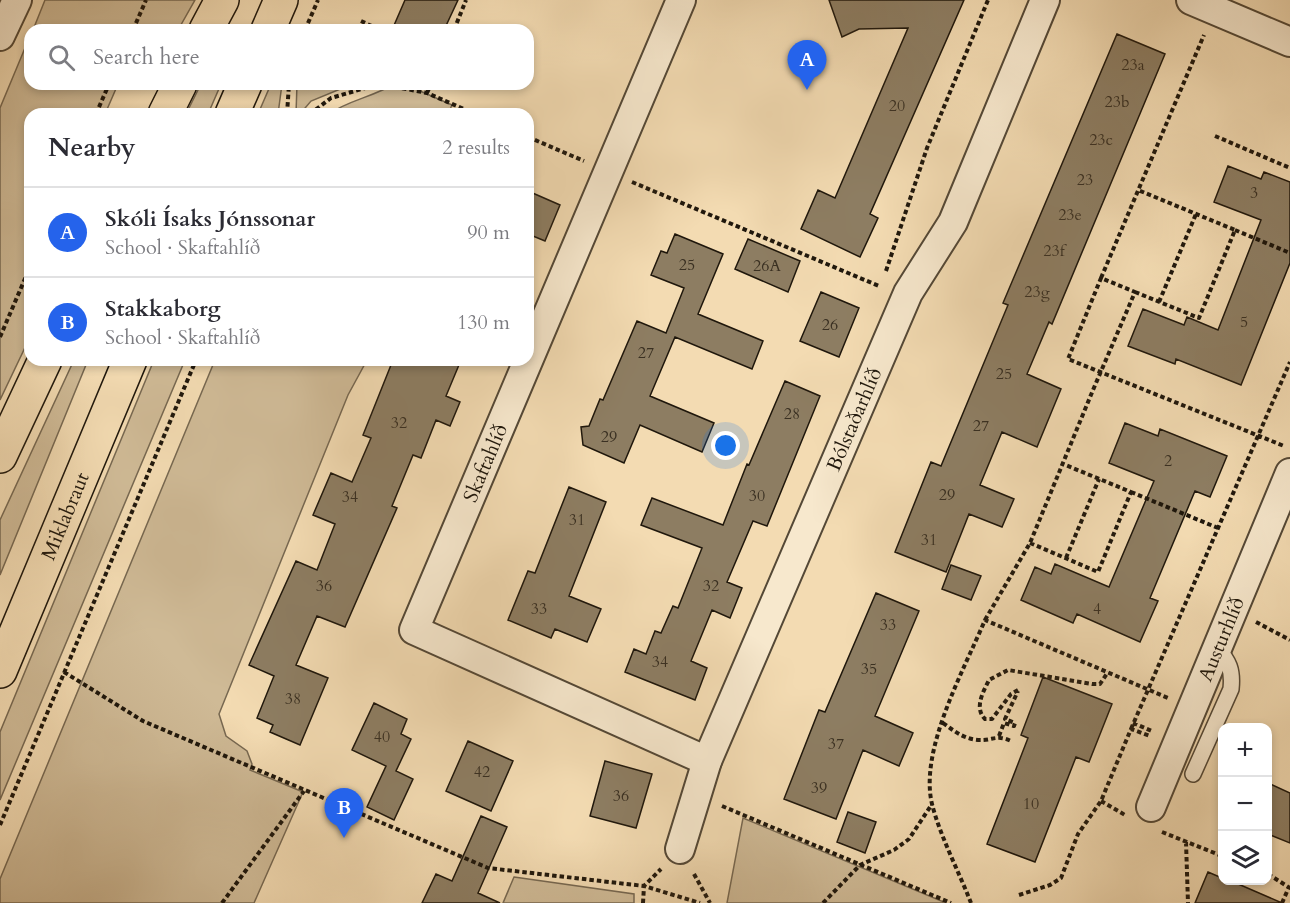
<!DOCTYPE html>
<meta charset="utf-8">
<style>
body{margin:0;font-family:Cardo,serif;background:#f7f7f7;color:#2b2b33}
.controls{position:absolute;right:18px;bottom:18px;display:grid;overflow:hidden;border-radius:12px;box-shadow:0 3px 9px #0003}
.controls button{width:54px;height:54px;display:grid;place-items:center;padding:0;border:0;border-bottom:2px solid #e1e1e2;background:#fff;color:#2b2b33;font:30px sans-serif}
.you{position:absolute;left:726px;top:446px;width:21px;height:21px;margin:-15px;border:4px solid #fff;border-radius:50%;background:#1a73e8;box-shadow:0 0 0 9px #1a73e833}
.badge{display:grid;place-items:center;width:39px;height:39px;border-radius:50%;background:#2563eb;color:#fff;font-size:20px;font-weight:700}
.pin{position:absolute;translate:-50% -50px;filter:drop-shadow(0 2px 3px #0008)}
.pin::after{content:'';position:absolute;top:32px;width:21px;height:18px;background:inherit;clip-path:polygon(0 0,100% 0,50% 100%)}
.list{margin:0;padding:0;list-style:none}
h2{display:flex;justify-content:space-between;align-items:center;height:78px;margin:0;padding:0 24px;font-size:26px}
h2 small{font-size:20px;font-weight:400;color:#7c7c81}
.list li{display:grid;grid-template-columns:39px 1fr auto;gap:18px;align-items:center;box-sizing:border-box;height:90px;padding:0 24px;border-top:2px solid #e1e1e2}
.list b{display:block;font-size:22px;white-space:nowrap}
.list p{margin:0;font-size:20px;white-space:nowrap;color:#7c7c81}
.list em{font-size:20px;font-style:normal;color:#7c7c81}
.icon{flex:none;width:33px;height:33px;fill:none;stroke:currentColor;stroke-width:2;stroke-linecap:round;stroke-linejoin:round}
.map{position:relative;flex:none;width:1290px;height:903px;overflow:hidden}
.search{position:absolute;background:#fff;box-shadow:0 3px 9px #0003;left:24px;top:24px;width:510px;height:66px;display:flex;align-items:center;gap:15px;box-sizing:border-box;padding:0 21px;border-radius:18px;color:#7c7c81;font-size:22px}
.panel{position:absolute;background:#fff;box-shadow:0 3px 9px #0003;left:24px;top:108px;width:510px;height:258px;border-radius:18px}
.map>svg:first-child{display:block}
.green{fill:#cfba96;stroke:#776851;stroke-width:1.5}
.building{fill:#8d7d62;stroke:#1f170c;stroke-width:1.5}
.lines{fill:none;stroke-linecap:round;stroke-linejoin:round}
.service-casing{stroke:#544836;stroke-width:18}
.minor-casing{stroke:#544836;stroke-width:32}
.trunk-casing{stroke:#1f170c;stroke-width:36}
.path{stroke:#1f170c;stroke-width:4;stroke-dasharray:4.5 3;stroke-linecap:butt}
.service{stroke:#f7e8cd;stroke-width:15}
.minor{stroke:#f7e8cd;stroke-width:28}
.trunk{stroke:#f3dbb2;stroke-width:33}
.labels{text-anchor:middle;stroke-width:4.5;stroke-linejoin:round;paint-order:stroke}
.number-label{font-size:16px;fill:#3a3022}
.street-label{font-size:20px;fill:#1f170c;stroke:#f7e8cd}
</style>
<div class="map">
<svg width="1290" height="903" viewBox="0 0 1290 903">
<rect width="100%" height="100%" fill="#f3dbb2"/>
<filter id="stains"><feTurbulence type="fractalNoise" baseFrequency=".00333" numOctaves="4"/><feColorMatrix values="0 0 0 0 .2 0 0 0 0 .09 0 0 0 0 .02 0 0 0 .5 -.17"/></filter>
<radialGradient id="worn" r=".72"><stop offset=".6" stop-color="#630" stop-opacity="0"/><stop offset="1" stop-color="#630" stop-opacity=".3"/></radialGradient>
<path class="green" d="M 45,0 L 195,0 L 178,30 L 33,30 Z
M 30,36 L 30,84 L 118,84 L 105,114 L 30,114 L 30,337 L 0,400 L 0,108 Z
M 201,84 L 221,84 L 208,114 L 186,114 Z
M 271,84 L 282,84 L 278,114 L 258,114 Z
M 297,84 L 347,84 L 350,85 L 311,101 L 300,114 L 296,114 Z
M 394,84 L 404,84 L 452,105 L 448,114 L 329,114 C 349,100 373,97 394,84 Z
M 74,360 L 88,360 L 0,575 L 0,520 Z
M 154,360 L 185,360 L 0,800 L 0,732 Z
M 215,360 L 367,360 L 348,395 L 219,714 L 226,736 L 247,751 L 252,764 L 250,770 L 303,792 L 254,903 L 0,903 L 0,879 Z
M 743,818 L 946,903 L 727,903 Z
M 514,877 L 634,894 L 634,903 L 503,903 Z"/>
<path class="building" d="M 405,0 L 458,0 L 444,30 L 392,30 Z
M 829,0 L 964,0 L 870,214 L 878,218 L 860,257 L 801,229 L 818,190 L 835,198 L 908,28 L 859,29 L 842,37 Z
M 1117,34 L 1165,54 L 1052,324 L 1049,322 L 1027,374 L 1061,389 L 1037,447 L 1002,432 L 980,485 L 1014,499 L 1002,527 L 969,514 L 946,572 L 895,552 L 931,462 L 941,466 L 1008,305 L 1003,303 Z
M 1228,166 L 1261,179 L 1264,172 L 1290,182 L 1290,263 L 1241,385 L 1176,359 L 1175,364 L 1128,346 L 1143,309 L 1184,325 L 1187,317 L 1218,330 L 1261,220 L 1214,202 Z
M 528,191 L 560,205 L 545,241 L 528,234 Z
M 675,234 L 723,254 L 698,314 L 763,341 L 752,369 L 675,337 L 650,396 L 714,423 L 702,452 L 640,425 L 624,463 L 583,445 L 581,427 L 589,426 L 600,399 L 603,400 L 637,321 L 666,333 L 684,288 L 651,275 L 661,251 L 667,253 Z
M 748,239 L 800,261 L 788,292 L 735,269 Z
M 821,292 L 859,308 L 839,357 L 800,341 Z
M 393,360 L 461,360 L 446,396 L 460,402 L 450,426 L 436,420 L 421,458 L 413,455 L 392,506 L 397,508 L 345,627 L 317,616 L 296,665 L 328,678 L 300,745 L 270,732 L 273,725 L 257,718 L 274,676 L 249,665 L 296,561 L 317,570 L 335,524 L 313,515 L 331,473 L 352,482 L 371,438 L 363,435 Z
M 785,381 L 820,396 L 767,526 L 753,521 L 727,582 L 742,588 L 730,618 L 712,610 L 691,661 L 707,668 L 695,700 L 625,672 L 634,649 L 646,654 L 655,631 L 661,633 L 673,606 L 678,608 L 702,548 L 641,525 L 652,498 L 723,525 L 747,464 L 749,465 Z
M 1125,423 L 1158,436 L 1160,429 L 1227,456 L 1210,497 L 1195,491 L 1150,598 L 1158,601 L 1140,642 L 1077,614 L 1073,623 L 1021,600 L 1035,567 L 1051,574 L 1055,564 L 1109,587 L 1154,481 L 1109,463 Z
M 569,487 L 606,502 L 569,596 L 601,609 L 587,642 L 555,629 L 551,638 L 508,620 L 528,571 L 535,573 Z
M 951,565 L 981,576 L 971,600 L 942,589 Z
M 876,593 L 919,611 L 875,716 L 913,733 L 899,766 L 863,750 L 836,819 L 784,799 L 819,710 L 825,712 Z
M 1043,677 L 1112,704 L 1089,762 L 1076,757 L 1035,862 L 987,844 L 1028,738 L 1021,735 Z
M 374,703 L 407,719 L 401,734 L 411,739 L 396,771 L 413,779 L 394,820 L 367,807 L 386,766 L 352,750 Z
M 468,741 L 513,761 L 491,811 L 446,791 Z
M 605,761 L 652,774 L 636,828 L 590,816 Z
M 1268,783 L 1290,793 L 1290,843 L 1268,834 Z
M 848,812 L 876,822 L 865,853 L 837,842 Z
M 481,816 L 507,827 L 478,893 L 500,903 L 422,903 L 436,874 L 452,881 Z
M 1208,872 L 1222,878 L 1222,880 L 1229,880 L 1282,903 L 1195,903 Z"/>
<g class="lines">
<g class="service-casing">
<path id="service" d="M 1193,774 L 1231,689 C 1233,670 1229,661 1217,648"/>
</g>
<g class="minor-casing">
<g id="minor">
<path d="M 681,0 L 414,630 L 707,761"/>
<path d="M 1191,0 L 1290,42"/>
<path d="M 0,36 L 17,0"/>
<path id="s1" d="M 1151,807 L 1290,473"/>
<path id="s2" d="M 680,849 L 707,761 L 908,293 L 953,222 L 1045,0"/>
</g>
</g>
<g class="trunk-casing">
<g id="trunk">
<path d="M 206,30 L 222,0"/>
<path d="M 268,30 L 281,0"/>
<path d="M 165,114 L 180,84"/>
<path d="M 232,114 L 245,84"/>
<path d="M 0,456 L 45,360"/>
<path id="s3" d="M 0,671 L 130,360"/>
</g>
</g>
<path class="path" d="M 361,21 L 380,30
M 133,30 L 146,0
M 305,30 L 318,0
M 454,30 L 466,0
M 380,84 L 427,93 L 475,114
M 427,93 L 431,84
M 96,114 L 109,84
M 287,114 L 289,84
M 310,114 L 331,98 L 379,84
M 1215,136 L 1290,168
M 528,137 L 584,161
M 632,182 L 879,286
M 1235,230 L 1290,253
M 886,271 L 927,148 L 988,0
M 1101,278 L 1204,35
M 1135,292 L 1199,318 L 1235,230 L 1138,190
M 1159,302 L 1196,214
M 0,337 L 30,267
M 1131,492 L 1218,528
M 1030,543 L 1098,572 L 1131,492 L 1063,464
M 1066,558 L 1099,479
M 985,620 L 1030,543 L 1093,390 L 1135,292 L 1101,278 L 1068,359 L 1284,446
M 1256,622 L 1290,640
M 64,672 L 143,721 L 488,868 L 644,886 L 700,903
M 1018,690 L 1011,694 L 992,719 L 985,719 C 974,708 983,692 989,680 L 1008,670 L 1092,684 L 1100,684 L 1108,672
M 943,723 C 954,731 964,739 978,740 C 993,741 996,734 1011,741
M 1133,723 L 1152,731
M 1131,729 L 1290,362
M 999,736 L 1004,723 L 1014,726 L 1015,723 L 1005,719 L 1018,691
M 1101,801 L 1125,815
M 722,806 L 951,903
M 0,825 L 196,360
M 1162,832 L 1222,856
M 1186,842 L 1188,903
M 694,874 L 710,903
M 1268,874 L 1290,888
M 1019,895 L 1050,885 L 1061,878 L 1078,834 L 1101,801 L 1131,729 L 1150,736
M 222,903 L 304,791
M 643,903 L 644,886 L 661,869
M 823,903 L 860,865 L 894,850 L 909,839 L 932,804
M 971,903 C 959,872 940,836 932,804 C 919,750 964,670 985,620 L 1168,698
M 1282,903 L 1289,887"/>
<use href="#service" class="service"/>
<use href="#minor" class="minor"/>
<use href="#trunk" class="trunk"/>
</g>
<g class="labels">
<g class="number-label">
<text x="1133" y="70">23a</text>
<text x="1117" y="107">23b</text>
<text x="897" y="111">20</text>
<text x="1101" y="145">23c</text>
<text x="1085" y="185">23</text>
<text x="1254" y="198">3</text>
<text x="1070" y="220">23e</text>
<text x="1054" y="256">23f</text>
<text x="687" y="270">25</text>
<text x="767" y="271">26A</text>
<text x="1037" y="297">23g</text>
<text x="1244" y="327">5</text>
<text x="830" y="330">26</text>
<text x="646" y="358">27</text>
<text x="1004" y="379">25</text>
<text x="792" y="419">28</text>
<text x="399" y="428">32</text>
<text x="981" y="431">27</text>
<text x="609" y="442">29</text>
<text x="1168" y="466">2</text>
<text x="947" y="500">29</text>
<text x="757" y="501">30</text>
<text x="350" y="502">34</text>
<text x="577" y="525">31</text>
<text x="929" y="545">31</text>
<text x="324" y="591">36</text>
<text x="711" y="591">32</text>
<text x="539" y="614">33</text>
<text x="1097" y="614">4</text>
<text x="888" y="630">33</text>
<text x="660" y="667">34</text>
<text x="869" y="674">35</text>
<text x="293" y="704">38</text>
<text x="382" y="742">40</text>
<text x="836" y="749">37</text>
<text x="482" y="777">42</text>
<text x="819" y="793">39</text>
<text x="621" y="801">36</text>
<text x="1031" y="809">10</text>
</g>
<g class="street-label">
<text dy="7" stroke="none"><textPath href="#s2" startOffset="464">Bólstaðarhlíð</textPath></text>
<text transform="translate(485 463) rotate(-67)" y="7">Skaftahlíð</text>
<text dy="7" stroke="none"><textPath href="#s3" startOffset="168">Miklabraut</textPath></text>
<text dy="7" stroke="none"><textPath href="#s1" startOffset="182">Austurhlíð</textPath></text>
</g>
</g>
<rect width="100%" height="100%" filter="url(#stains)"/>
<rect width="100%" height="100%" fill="url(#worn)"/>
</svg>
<div class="controls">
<button>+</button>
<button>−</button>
<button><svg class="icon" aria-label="layers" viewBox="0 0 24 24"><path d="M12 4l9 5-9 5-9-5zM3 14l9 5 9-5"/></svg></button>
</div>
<div class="you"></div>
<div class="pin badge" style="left:807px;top:90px">A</div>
<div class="pin badge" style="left:344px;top:838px">B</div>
<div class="search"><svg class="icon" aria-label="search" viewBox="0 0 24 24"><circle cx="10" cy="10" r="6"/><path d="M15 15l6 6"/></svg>Search here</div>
<section class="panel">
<h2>Nearby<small>2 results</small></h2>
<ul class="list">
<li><span class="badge">A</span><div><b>Skóli Ísaks Jónssonar</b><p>School · Skaftahlíð</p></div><em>90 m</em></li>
<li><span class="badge">B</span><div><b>Stakkaborg</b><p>School · Skaftahlíð</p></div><em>130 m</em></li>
</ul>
</section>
</div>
